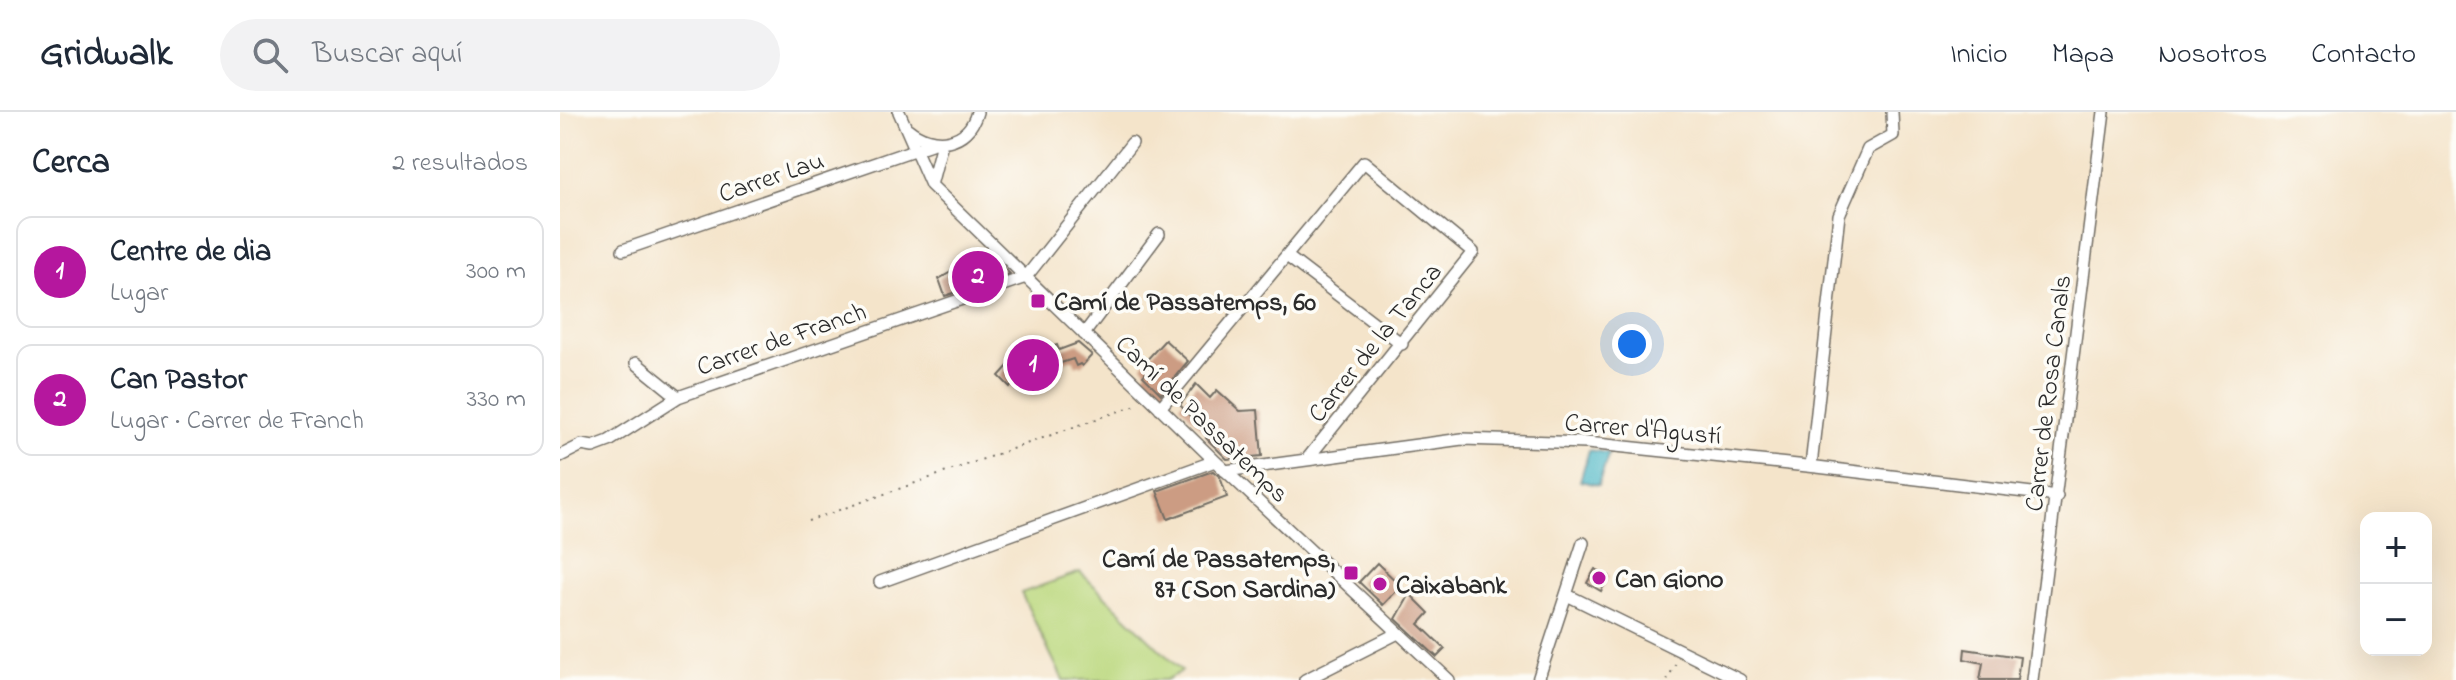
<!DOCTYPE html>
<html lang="es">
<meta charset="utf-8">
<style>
body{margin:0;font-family:"Indie Flower",sans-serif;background:#f2f2f3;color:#1f2937}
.controls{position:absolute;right:24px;bottom:24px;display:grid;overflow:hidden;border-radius:16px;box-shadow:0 8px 32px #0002}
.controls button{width:72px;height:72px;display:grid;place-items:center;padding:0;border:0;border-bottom:2px solid #e0e1e3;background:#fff;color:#1f2937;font:40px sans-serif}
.you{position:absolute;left:1072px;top:232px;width:28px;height:28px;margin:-20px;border:6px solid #fff;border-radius:50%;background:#1a73e8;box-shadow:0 0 0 12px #1a73e833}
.badge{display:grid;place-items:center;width:52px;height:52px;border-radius:50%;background:#b5179e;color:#fff;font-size:26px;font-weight:700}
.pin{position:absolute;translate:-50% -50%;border:4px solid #fff;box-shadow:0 2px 8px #0006}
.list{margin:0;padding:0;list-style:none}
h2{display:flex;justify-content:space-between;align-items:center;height:104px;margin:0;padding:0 32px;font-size:34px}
h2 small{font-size:26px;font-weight:400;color:#747a83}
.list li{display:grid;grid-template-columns:52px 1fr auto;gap:24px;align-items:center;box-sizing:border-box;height:112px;margin:0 16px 16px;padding:0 16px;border:2px solid #e0e1e3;border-radius:16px}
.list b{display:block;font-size:30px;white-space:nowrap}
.list p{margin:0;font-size:26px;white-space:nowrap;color:#747a83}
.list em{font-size:26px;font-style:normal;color:#747a83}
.icon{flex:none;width:44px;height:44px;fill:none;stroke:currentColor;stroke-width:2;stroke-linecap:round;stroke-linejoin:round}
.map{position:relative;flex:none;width:1896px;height:568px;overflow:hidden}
header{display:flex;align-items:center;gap:48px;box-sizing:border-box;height:112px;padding:0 40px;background:#fff;border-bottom:2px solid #e0e1e3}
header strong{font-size:38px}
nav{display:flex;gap:44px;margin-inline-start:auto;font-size:28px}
.search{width:560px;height:72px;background:#f2f2f3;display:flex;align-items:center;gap:20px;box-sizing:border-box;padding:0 28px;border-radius:44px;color:#747a83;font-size:30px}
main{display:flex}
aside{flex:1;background:#fff}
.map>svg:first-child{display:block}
.green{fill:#bbd87e;stroke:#738254;stroke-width:2}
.water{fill:#49b5c5;stroke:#3a7078;stroke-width:2}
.building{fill:#cc9c83}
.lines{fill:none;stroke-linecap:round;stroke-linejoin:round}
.street-casing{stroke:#716c63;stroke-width:14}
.path{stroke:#716c63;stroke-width:2;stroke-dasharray:2 6;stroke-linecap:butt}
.street{stroke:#fff;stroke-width:11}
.poi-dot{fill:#b5179e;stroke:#fdfcf7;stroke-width:3}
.labels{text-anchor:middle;stroke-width:7;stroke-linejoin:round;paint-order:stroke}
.street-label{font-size:26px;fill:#2b2b2b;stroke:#fdfcf7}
.poi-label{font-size:26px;font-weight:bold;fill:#2b2b2b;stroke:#fdfcf7;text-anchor:start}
</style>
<header>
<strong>Gridwalk</strong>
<div class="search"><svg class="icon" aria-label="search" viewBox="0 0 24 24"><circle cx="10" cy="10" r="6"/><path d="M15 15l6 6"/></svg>Buscar aquí</div>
<nav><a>Inicio</a><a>Mapa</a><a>Nosotros</a><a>Contacto</a></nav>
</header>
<main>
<aside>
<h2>Cerca<small>2 resultados</small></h2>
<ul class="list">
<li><span class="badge">1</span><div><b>Centre de dia</b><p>Lugar</p></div><em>300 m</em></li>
<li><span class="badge">2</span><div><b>Can Pastor</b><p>Lugar · Carrer de Franch</p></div><em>330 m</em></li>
</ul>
</aside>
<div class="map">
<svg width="1896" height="568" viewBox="0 0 1896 568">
<rect width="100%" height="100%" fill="#fdfcf7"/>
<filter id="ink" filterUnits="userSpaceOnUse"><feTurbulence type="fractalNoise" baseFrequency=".0125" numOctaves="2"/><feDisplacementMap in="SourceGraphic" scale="16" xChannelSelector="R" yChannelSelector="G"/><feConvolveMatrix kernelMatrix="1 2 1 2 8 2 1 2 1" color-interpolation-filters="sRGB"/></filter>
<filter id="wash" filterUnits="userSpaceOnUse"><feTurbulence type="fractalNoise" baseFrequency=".006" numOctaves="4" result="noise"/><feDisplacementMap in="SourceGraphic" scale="32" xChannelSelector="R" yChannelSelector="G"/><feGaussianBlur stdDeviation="1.8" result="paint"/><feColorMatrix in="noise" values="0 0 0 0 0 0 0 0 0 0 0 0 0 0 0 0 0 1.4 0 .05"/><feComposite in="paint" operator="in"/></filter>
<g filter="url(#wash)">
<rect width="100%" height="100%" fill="#f4e4ca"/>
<path class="green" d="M 520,460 L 622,559 L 606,568 L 503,568 L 461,481 Z"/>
<path class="water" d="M 1029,338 L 1049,341 L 1038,373 L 1020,369 Z"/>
<g id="blocks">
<path class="building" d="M 432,144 L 450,162 L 385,184 L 379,167 L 391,160 L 394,164 Z
M 605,228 L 628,249 L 601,282 L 583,264 L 587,259 L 582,253 Z
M 470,230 L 479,239 L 497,233 L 499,238 L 518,231 L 532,243 L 522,254 L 520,252 L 516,254 L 513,247 L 489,255 L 491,262 L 464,271 L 462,262 L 450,275 L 439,264 Z
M 636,272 L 650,286 L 657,278 L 680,299 L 698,298 L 702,344 L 667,347 L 646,326 L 648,324 L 620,293 Z
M 653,359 L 660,365 L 667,385 L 608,407 L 597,379 Z
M 817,451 L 841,474 L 823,493 L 799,470 Z
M 1035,457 L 1049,464 L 1041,479 L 1027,471 Z
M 850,482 L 869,501 L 859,512 L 885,537 L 877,545 L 836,507 Z
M 1405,537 L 1460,545 L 1457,568 L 1420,568 L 1423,551 L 1404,547 Z"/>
</g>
</g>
<g filter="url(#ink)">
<use href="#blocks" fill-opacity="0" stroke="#716c63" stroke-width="2"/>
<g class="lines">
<g class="street-casing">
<path id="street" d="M 339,0 L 371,73 L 655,349 L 889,568
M 348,17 C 372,37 408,34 417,0
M 371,73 L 382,31
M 63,138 L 374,31
M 728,145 L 842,232
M 524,222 L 599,122
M 76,251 L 118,285
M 600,296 L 804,50 L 913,140 L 748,346
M 0,344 L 22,333 L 33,335 L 49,329 L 118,285 L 466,165 L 572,31
M 1251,354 L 1279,103 L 1308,37 L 1333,23 L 1332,0
M 665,359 L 902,327 L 1027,331 L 1257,355 L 1497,384
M 320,470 L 655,349
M 1007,483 L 1180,568
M 745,568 L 838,521
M 978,568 L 1023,431
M 1472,568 L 1544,0"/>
</g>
<path class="path" d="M 248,409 L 579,292
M 1107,568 L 1116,551"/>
<use href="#street" class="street"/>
</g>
</g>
<g class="poi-dot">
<rect x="470" y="181" width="16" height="16" rx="4"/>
<rect x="783" y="453" width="16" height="16" rx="4"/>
<circle cx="1039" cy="466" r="8"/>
<circle cx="820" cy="472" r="8"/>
</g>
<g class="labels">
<g class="street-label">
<text transform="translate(211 64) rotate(-19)" y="9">Carrer Lau</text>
<text transform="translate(221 226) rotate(-19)" y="9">Carrer de Franch</text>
<text transform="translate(814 230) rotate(-51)" y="9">Carrer de la Tanca</text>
<text transform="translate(1487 281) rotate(-83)" y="9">Carrer de Rosa Canals</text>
<text transform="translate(643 306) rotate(44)" y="9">Camí de Passatemps</text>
<text transform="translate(1083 316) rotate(5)" y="9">Carrer d'Agustí</text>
</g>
<g class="poi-label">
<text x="494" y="198">Camí de Passatemps, 60</text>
<text x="775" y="455" text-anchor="end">Camí de Passatemps,<tspan x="775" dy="30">87 (Son Sardina)</tspan></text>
<text x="1055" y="475">Can Giono</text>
<text x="836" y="481">Caixabank</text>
</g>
</g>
</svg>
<div class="controls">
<button>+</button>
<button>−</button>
</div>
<div class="you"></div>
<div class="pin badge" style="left:473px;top:253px">1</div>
<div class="pin badge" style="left:418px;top:165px">2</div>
</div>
</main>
